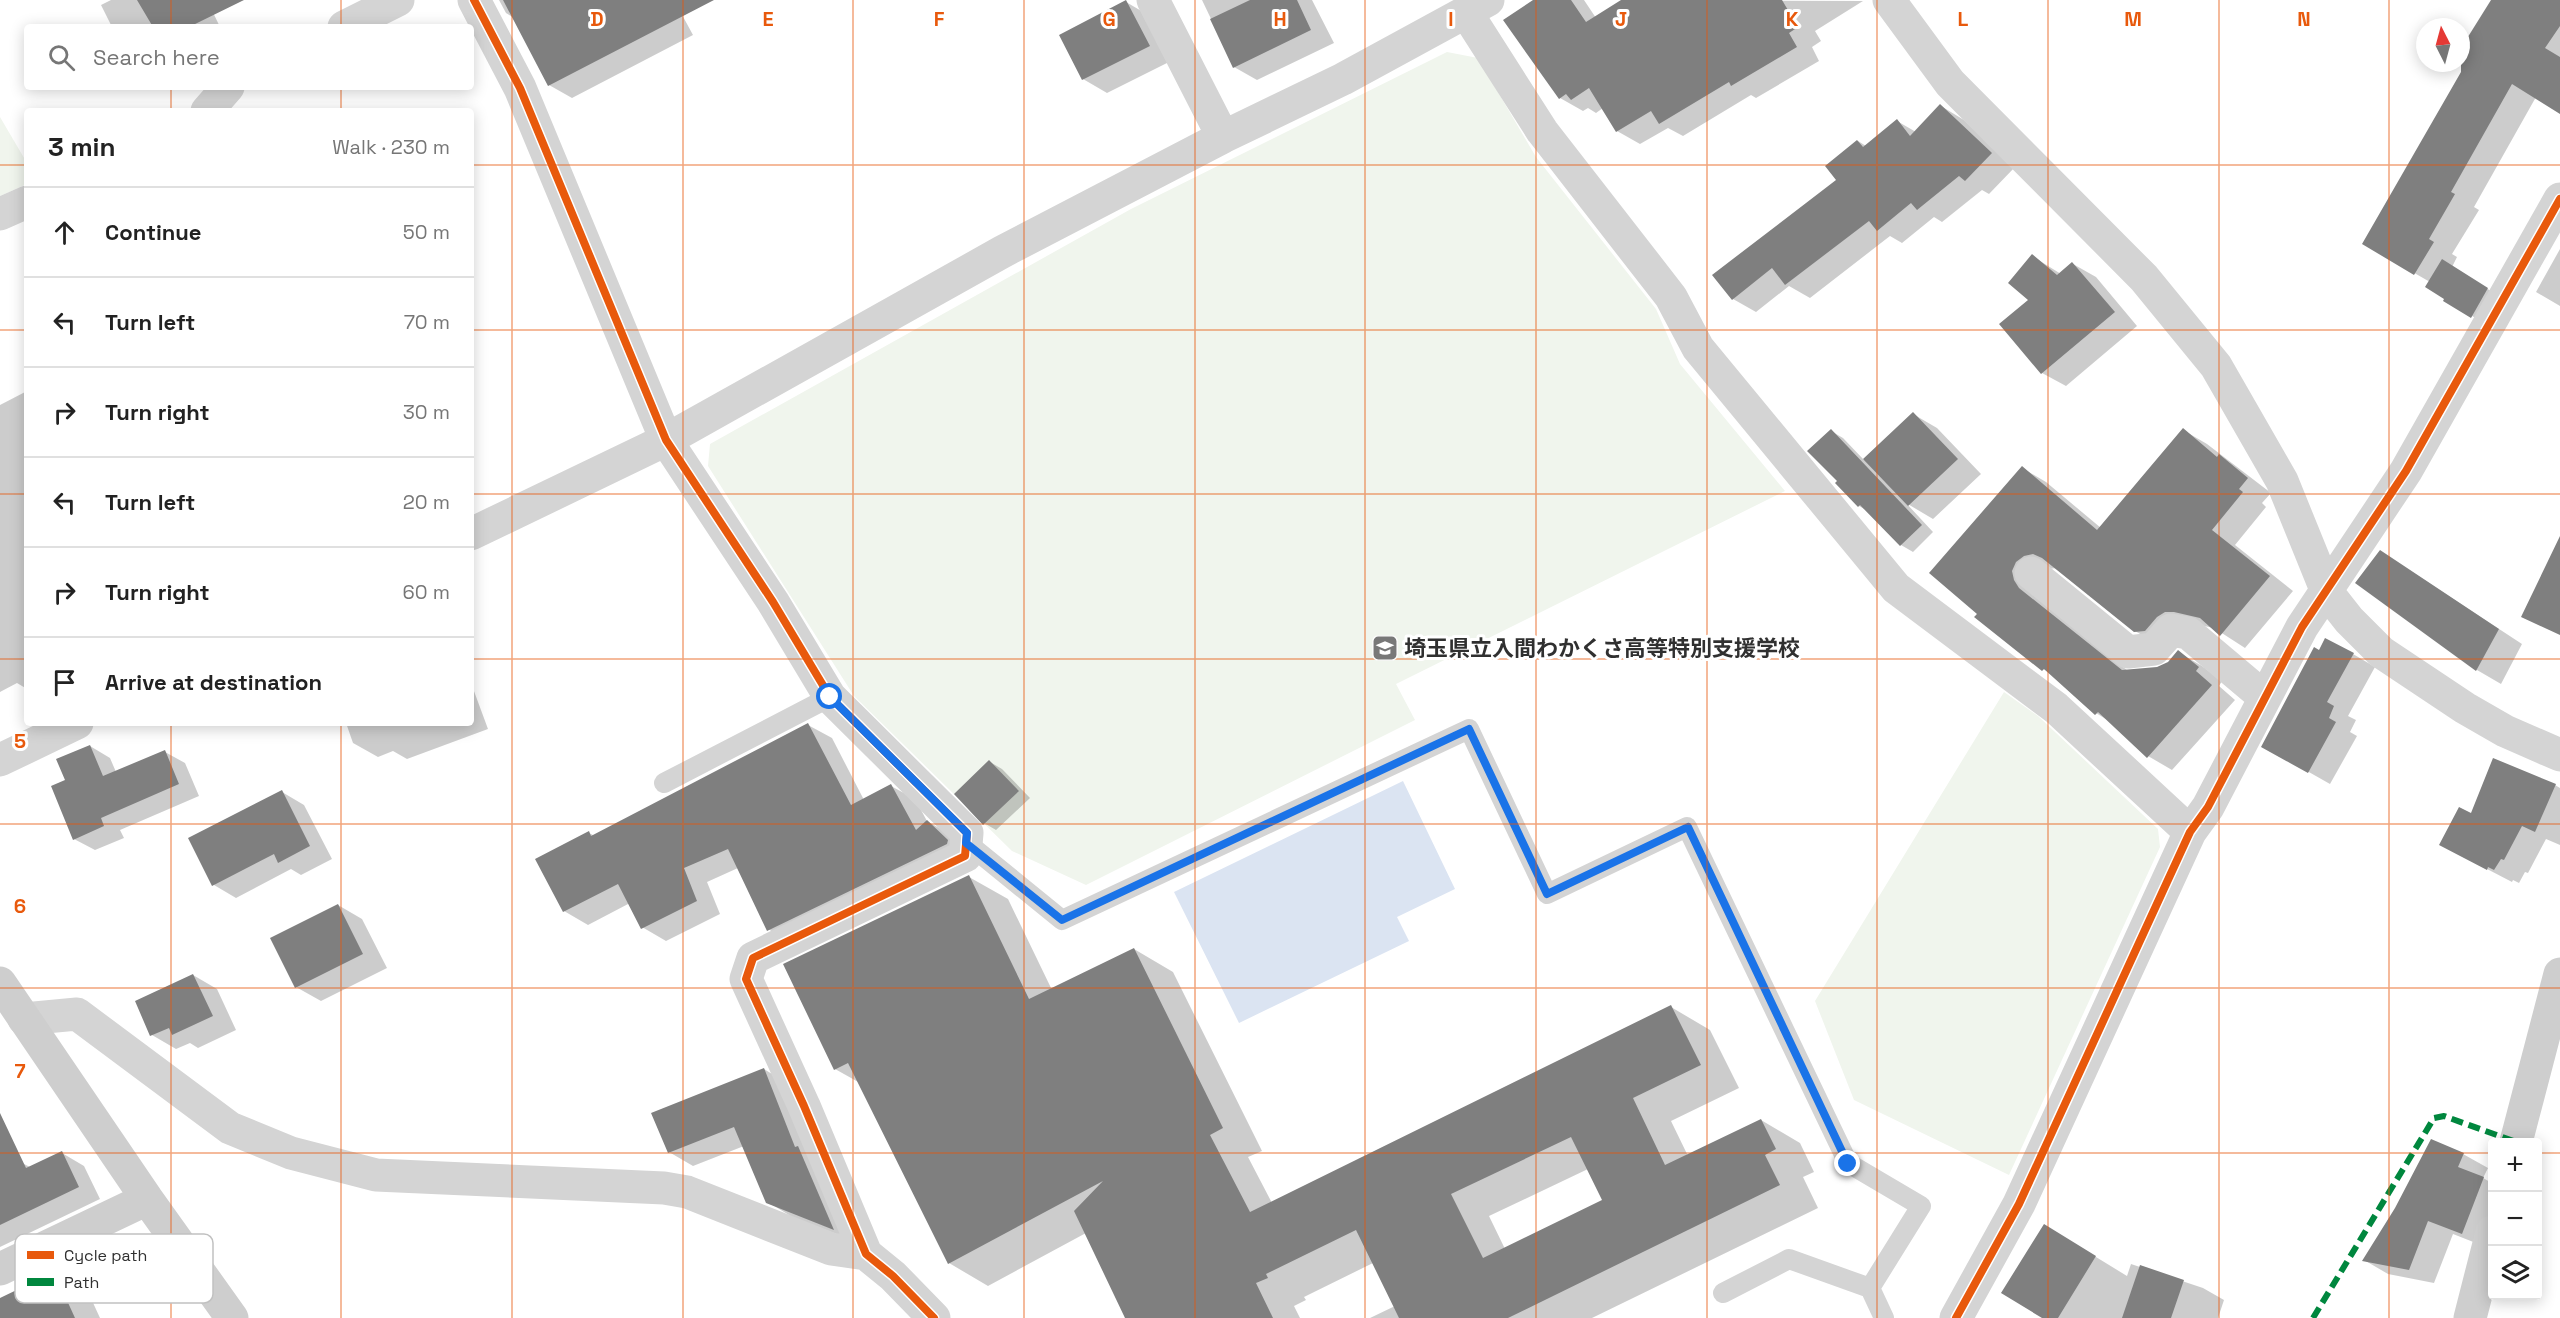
<!DOCTYPE html>
<meta charset="utf-8">
<style>
body{margin:0;font-family:"Space Grotesk","Noto Sans JP",sans-serif;background:#f2f2f2;color:#222}
.controls{position:absolute;right:18px;bottom:18px;display:grid;overflow:hidden;border-radius:6px;box-shadow:0 3px 15px #0003}
.controls button{width:54px;height:54px;display:grid;place-items:center;padding:0;border:0;border-bottom:2px solid #e0e0e0;background:#fff;color:#222;font:30px sans-serif}
.compass{position:absolute;left:2416px;top:18px;width:54px;height:54px;border-radius:50%;background:#fff;box-shadow:0 3px 15px #0003;rotate:354deg}
.stop{position:absolute;width:18px;height:18px;margin:-14px;border:4px solid #1a73e8;border-radius:50%;background:#fff}
.stop.end{background:#1a73e8;border-color:#fff;box-shadow:0 2px 6px #0008}
.list{margin:0;padding:0;list-style:none}
h2{display:flex;justify-content:space-between;align-items:center;height:78px;margin:0;padding:0 24px;font-size:26px}
h2 small{font-size:20px;font-weight:400;color:#767676}
.list li{display:grid;grid-template-columns:39px 1fr auto;gap:18px;align-items:center;box-sizing:border-box;height:90px;padding:0 24px;border-top:2px solid #e0e0e0}
.list b{display:block;font-size:22px;white-space:nowrap}
.list em{font-size:20px;font-style:normal;color:#767676}
.icon{flex:none;width:33px;height:33px;fill:none;stroke:currentColor;stroke-width:2;stroke-linecap:round;stroke-linejoin:round}
.map{position:relative;flex:none;width:2560px;height:1318px;overflow:hidden}
.search{position:absolute;background:#fff;box-shadow:0 3px 15px #0003;left:24px;top:24px;width:450px;height:66px;display:flex;align-items:center;gap:15px;box-sizing:border-box;padding:0 21px;border-radius:6px;color:#767676;font-size:22px}
.panel{position:absolute;background:#fff;box-shadow:0 3px 15px #0003;left:24px;top:108px;width:450px;height:618px;border-radius:6px}
.map>svg:first-child{display:block}
.green{fill:#f0f5ed}
.water{fill:#dbe4f2}
.shadow{fill:#0003;fill-rule:evenodd}
.building{fill:#7f7f7f;fill-rule:evenodd}
.lines{fill:none;stroke-linecap:round;stroke-linejoin:round}
.lane{stroke:#d4d4d4;stroke-width:20}
.street{stroke:#d4d4d4;stroke-width:33}
.secondary{stroke:#cecece;stroke-width:33}
.quiet{stroke:#00873e;stroke-width:6;stroke-dasharray:12 6;stroke-linecap:butt}
.cycleway-casing{stroke:#fff;stroke-width:11}
.cycleway{stroke:#e8590c;stroke-width:8}
.route{stroke:#1a73e8;stroke-width:8}
.grid{fill:none;stroke:#e8590c;stroke-width:1.5;stroke-opacity:0.55}
.labels{text-anchor:middle;stroke-width:6;stroke-linejoin:round;paint-order:stroke}
.poi-label{font-size:22px;font-weight:bold;fill:#303030;stroke:#fff;text-anchor:start}
.key{fill:#fff;stroke:#c1c1c1;stroke-width:1.5}
.key-label{font-size:16px;fill:#303030}
.grid-label{font-size:20px;text-anchor:middle;font-weight:bold;fill:#e8590c;stroke:#fff;stroke-width:6;stroke-linejoin:round;paint-order:stroke}
</style>
<div class="map">
<svg width="2560" height="1318" viewBox="0 0 2560 1318">
<rect width="100%" height="100%" fill="#fff"/>
<path class="green" d="M 1447,52 L 1478,58 L 1536,157 L 1656,309 L 1680,364 L 1785,491 L 1396,684 L 1415,720 L 1086,885 L 1012,851 L 854,696 L 708,466 L 710,444 L 1131,209 Z
M 0,117 L 27,163 L 27,184 L 0,196 Z
M 2004,692 L 2038,716 L 2158,829 L 2160,847 L 2009,1175 L 1854,1100 L 1815,1001 Z"/>
<path class="water" d="M 1403,781 L 1455,889 L 1397,917 L 1409,941 L 1239,1023 L 1174,892 Z"/>
<path class="shadow" d="M 111,0 L 207,0 L 220,27 L 112,27 L 101,5 Z
M 499,0 L 674,0 L 693,35 L 572,98 L 549,85 L 514,18 L 506,13 Z
M 1202,0 L 1312,0 L 1334,43 L 1257,80 L 1234,67 Z
M 1535,0 L 1584,0 L 1596,18 L 1624,0 L 1863,1 L 1815,31 L 1821,41 L 1812,47 L 1819,61 L 1756,98 L 1751,95 L 1683,136 L 1668,128 L 1640,144 L 1617,131 L 1603,108 L 1596,113 L 1588,108 L 1583,111 L 1560,98 Z
M 2493,0 L 2560,0 L 2560,112 L 2536,97 L 2474,207 L 2479,210 L 2452,254 L 2457,257 L 2452,267 L 2499,296 L 2484,323 L 2445,300 L 2446,298 L 2430,282 L 2364,244 L 2468,62 L 2461,58 L 2461,51 Z
M 1126,2 L 1150,16 L 1173,60 L 1107,93 L 1083,79 Z
M 1941,106 L 1964,120 L 2015,167 L 1989,194 L 1982,190 L 1942,222 L 1934,217 L 1902,243 L 1890,236 L 1810,298 L 1789,286 L 1756,312 L 1733,299 L 1838,180 L 1858,141 L 1866,146 L 1897,121 L 1916,132 Z
M 2560,249 L 2560,306 L 2536,292 Z
M 2032,256 L 2061,274 L 2073,264 L 2096,277 L 2137,326 L 2066,386 L 2042,373 L 2031,300 Z
M 27,391 L 27,689 L 17,683 L 0,692 L 0,405 Z
M 1913,414 L 1937,428 L 1981,474 L 1933,519 L 1906,503 L 1933,532 L 1913,552 L 1901,545 L 1868,511 L 1859,506 L 1839,481 L 1831,431 L 1843,438 L 1864,460 Z
M 2183,430 L 2207,444 L 2271,493 L 2262,503 L 2266,507 L 2235,545 L 2293,591 L 2245,648 L 2214,628 L 2199,625 L 2159,645 L 2135,631 L 2057,568 L 2048,569 L 2043,603 L 2128,671 L 2157,669 L 2169,663 L 2178,652 L 2202,666 L 2222,681 L 2219,686 L 2235,700 L 2172,770 L 2148,756 L 2109,721 L 2096,713 L 2053,676 L 1976,617 L 2022,468 L 2046,482 L 2101,528 Z
M 2380,551 L 2522,644 L 2501,684 L 2477,670 L 2357,583 Z
M 2320,652 L 2353,654 L 2375,667 L 2348,716 L 2356,720 L 2350,732 L 2357,736 L 2330,784 L 2263,746 Z
M 471,683 L 488,729 L 407,759 L 393,751 L 378,757 L 353,743 L 346,723 L 471,723 Z
M 808,725 L 832,738 L 864,800 L 891,786 L 915,799 L 927,821 L 951,835 L 971,855 L 792,943 L 768,929 L 738,868 L 707,882 L 720,914 L 666,941 L 642,927 L 630,903 L 588,925 L 564,911 L 589,833 L 595,836 Z
M 90,746 L 110,758 L 116,772 L 165,752 L 185,763 L 199,796 L 120,830 L 124,838 L 95,850 L 74,839 L 67,781 Z
M 990,762 L 1002,769 L 1030,798 L 996,830 L 984,823 Z
M 2555,785 L 2560,788 L 2560,845 L 2546,839 L 2528,873 L 2525,872 L 2519,883 L 2513,880 L 2512,882 L 2441,845 L 2471,815 Z
M 282,792 L 304,805 L 332,859 L 301,875 L 291,869 L 236,898 L 214,885 Z
M 969,877 L 1008,899 L 1052,990 L 1134,949 L 1173,972 L 1262,1151 L 1248,1157 L 1272,1203 L 1671,1007 L 1710,1030 L 1739,1088 L 1671,1121 L 1688,1156 L 1761,1120 L 1800,1143 L 1814,1172 L 1803,1177 L 1818,1208 L 1592,1318 L 1370,1318 L 1395,1306 L 1373,1263 L 1304,1297 L 1306,1300 L 1294,1306 L 1300,1318 L 1127,1318 L 1086,1233 L 988,1286 L 949,1263 L 860,1083 L 835,1069 ZM 1588,1169 L 1604,1201 L 1505,1249 L 1489,1216 Z
M 338,905 L 362,919 L 387,968 L 321,1001 L 296,987 Z
M 193,975 L 217,989 L 236,1030 L 198,1048 L 190,1043 L 176,1049 L 152,1035 Z
M 764,1069 L 788,1084 L 857,1242 L 792,1217 L 768,1202 L 744,1146 L 693,1166 L 669,1152 Z
M 62,1153 L 84,1166 L 100,1199 L 0,1247 L 0,1173 L 22,1163 L 30,1167 Z
M 2463,1154 L 2488,1168 L 2483,1178 L 2492,1183 L 2492,1231 L 2486,1247 L 2453,1234 L 2434,1283 L 2388,1274 L 2364,1260 Z
M 2065,1238 L 2127,1276 L 2131,1264 L 2203,1288 L 2224,1300 L 2218,1318 L 2045,1318 Z
M 54,1274 L 89,1294 L 100,1318 L 0,1318 L 0,1299 Z"/>
<path class="building" d="M 137,0 L 244,0 L 189,27 L 153,27 Z
M 503,0 L 714,0 L 548,86 Z
M 1126,0 L 1150,46 L 1082,80 L 1059,35 Z
M 1250,0 L 1297,0 L 1311,30 L 1233,68 L 1210,19 Z
M 1533,0 L 1571,0 L 1586,22 L 1621,0 L 1782,0 L 1798,27 L 1789,33 L 1797,47 L 1731,86 L 1729,82 L 1659,124 L 1651,111 L 1616,132 L 1589,88 L 1571,100 L 1566,94 L 1559,99 L 1503,20 Z
M 2491,0 L 2560,0 L 2560,26 L 2545,48 L 2560,57 L 2560,114 L 2512,84 L 2451,192 L 2455,194 L 2429,239 L 2434,242 L 2414,275 L 2362,244 L 2461,72 L 2461,48 Z
M 1940,104 L 1992,153 L 1965,181 L 1959,176 L 1917,210 L 1911,203 L 1877,231 L 1869,221 L 1785,285 L 1772,268 L 1732,300 L 1712,275 L 1836,180 L 1825,166 L 1857,140 L 1863,147 L 1897,119 L 1910,136 Z
M 2032,254 L 2057,275 L 2072,262 L 2115,312 L 2041,374 L 1999,324 L 2028,300 L 2008,283 Z
M 2442,259 L 2488,288 L 2471,318 L 2443,301 L 2444,299 L 2425,287 Z
M 1913,412 L 1958,459 L 1908,506 L 1863,459 Z
M 2183,428 L 2217,457 L 2219,454 L 2248,478 L 2239,489 L 2243,492 L 2212,530 L 2270,576 L 2220,636 L 2200,618 L 2174,612 L 2165,612 L 2157,617 L 2145,631 L 2134,632 L 2042,558 L 2033,554 L 2024,556 L 2016,562 L 2012,571 L 2014,580 L 2019,588 L 2122,670 L 2157,667 L 2168,662 L 2178,650 L 2199,667 L 2196,671 L 2212,685 L 2147,758 L 2098,712 L 2095,715 L 2044,669 L 2042,671 L 1974,617 L 1977,614 L 1929,573 L 2022,466 L 2097,530 Z
M 1831,429 L 1922,525 L 1900,546 L 1860,505 L 1858,507 L 1835,483 L 1837,481 L 1807,451 Z
M 2560,536 L 2560,635 L 2521,617 Z
M 2380,550 L 2499,629 L 2476,671 L 2355,583 Z
M 2325,638 L 2354,653 L 2327,702 L 2334,706 L 2329,718 L 2336,722 L 2308,773 L 2261,747 L 2314,647 L 2319,650 Z
M 808,723 L 851,805 L 891,784 L 916,830 L 927,820 L 948,840 L 947,844 L 767,931 L 728,849 L 684,868 L 697,901 L 641,929 L 618,884 L 563,912 L 535,859 L 589,831 L 591,836 Z
M 90,745 L 103,776 L 165,750 L 179,784 L 101,818 L 104,826 L 73,840 L 51,786 L 65,780 L 56,759 Z
M 2493,758 L 2556,784 L 2535,832 L 2522,826 L 2504,860 L 2501,859 L 2494,870 L 2488,867 L 2487,870 L 2439,845 L 2459,807 L 2471,813 Z
M 989,760 L 1019,791 L 983,825 L 954,794 Z
M 282,790 L 310,846 L 278,863 L 274,854 L 212,886 L 188,838 Z
M 969,875 L 1029,999 L 1134,948 L 1223,1128 L 1210,1135 L 1250,1212 L 1671,1005 L 1701,1065 L 1633,1098 L 1665,1165 L 1761,1119 L 1776,1149 L 1765,1155 L 1780,1185 L 1508,1318 L 1399,1318 L 1356,1230 L 1266,1274 L 1268,1278 L 1256,1283 L 1273,1318 L 1125,1318 L 1074,1211 L 1103,1181 L 948,1264 L 848,1063 L 834,1070 L 783,964 ZM 1571,1137 L 1602,1200 L 1483,1258 L 1451,1194 Z
M 338,904 L 363,954 L 295,988 L 270,938 Z
M 193,974 L 213,1016 L 172,1035 L 169,1028 L 150,1036 L 135,1001 Z
M 764,1068 L 795,1147 L 798,1146 L 834,1230 L 766,1203 L 734,1127 L 668,1153 L 651,1113 Z
M 0,1113 L 26,1168 L 62,1151 L 79,1187 L 0,1225 Z
M 2431,1139 L 2464,1153 L 2458,1167 L 2484,1177 L 2462,1234 L 2428,1221 L 2409,1270 L 2362,1261 L 2395,1208 Z
M 2044,1224 L 2096,1256 L 2058,1318 L 2042,1318 L 2001,1293 Z
M 2140,1265 L 2184,1280 L 2171,1318 L 2122,1318 Z
M 54,1272 L 75,1318 L 0,1318 L 0,1298 Z"/>
<g class="lines">
<path class="lane" d="M 664,783 L 830,697
M 966,842 L 1062,920 L 1469,729 L 1547,894 L 1687,827 L 1848,1163 L 1921,1206 L 1870,1288 L 1884,1318
M 1723,1293 L 1789,1259 L 1870,1288"/>
<path class="street" d="M 474,0 L 520,88 L 666,440 L 773,602 L 830,697 L 967,833 L 965,856 L 753,958 L 746,979 L 804,1106 L 866,1254 L 893,1276 L 934,1318
M 1153,0 L 1223,137
M 1889,0 L 1950,83 L 2144,278 L 2216,366 L 2282,481 L 2327,592 L 2349,620 L 2381,652 L 2465,708 L 2505,731 L 2560,755
M 1466,12 L 1542,131 L 1671,297 L 1698,348 L 1896,588 L 2056,708 L 2190,832
M 344,27 L 398,0
M 207,111 L 228,87
M 0,214 L 27,202
M 471,534 L 666,440 L 1002,252 L 1223,137 L 1343,79 L 1488,0
M 2031,573 L 2128,652 L 2154,649 L 2171,630 L 2188,633 L 2264,697
M 0,760 L 77,723
M 24,1019 L 77,1014 L 230,1128 L 291,1153 L 376,1175 L 664,1188 L 687,1192 L 831,1249 L 866,1254
M 1956,1318 L 2019,1204 L 2190,832 L 2208,807 L 2302,627 L 2406,471 L 2560,199"/>
<path class="secondary" d="M 0,983 L 147,1199 L 232,1318
M 2516,1142 L 2560,974
M 0,1269 L 147,1199
M 2470,1318 L 2492,1232"/>
<path class="quiet" d="M 2313,1318 L 2434,1118 L 2444,1116 L 2516,1142"/>
<g class="cycleway-casing">
<path id="cycleway" d="M 474,0 L 520,88 L 666,440 L 773,602 L 830,697 L 967,833 L 965,856 L 753,958 L 746,979 L 804,1106 L 866,1254 L 893,1276 L 934,1318
M 1956,1318 L 2019,1204 L 2190,832 L 2208,807 L 2302,627 L 2406,471 L 2560,199"/>
</g>
<use href="#cycleway" class="cycleway"/>
</g>
<g class="lines">
<path class="route" d="M 830,697 L 967,833 L 966,843 L 1062,920 L 1469,729 L 1547,894 L 1688,827 L 1848,1164"/>
</g>
<path class="grid" d="M 171,0 L 171,27M 341,0 L 341,27M 512,0 L 512,1318M 683,0 L 683,1318M 853,0 L 853,1318M 1024,0 L 1024,1318M 1195,0 L 1195,1318M 1365,0 L 1365,1318M 1536,0 L 1536,1318M 1707,0 L 1707,1318M 1877,0 L 1877,1318M 2048,0 L 2048,1318M 2219,0 L 2219,1318M 2389,0 L 2389,1318M 171,87 L 171,111M 341,87 L 341,111M 0,165 L 27,165M 471,165 L 2560,165M 0,330 L 27,330M 471,330 L 2560,330M 0,494 L 27,494M 471,494 L 2560,494M 0,659 L 27,659M 471,659 L 2560,659M 171,723 L 171,1318M 341,723 L 341,1318M 0,824 L 2560,824M 0,988 L 2560,988M 0,1153 L 2492,1153M 2538,1153 L 2560,1153"/>
<defs>
<g id="school-square" transform="scale(1.35)"><rect x="-9" y="-9" width="18" height="18" rx="4" fill="#787878" stroke="#fff"/><path d="M0-5L7-2L0 1L-7-2ZM-4 1L0 2.5L4 1V4Q0 6-4 4Z" fill="#fff"/></g>
</defs>
<g fill-rule="evenodd">
<use href="#school-square" x="1385" y="648"/>
</g>
<g class="labels">
<g class="poi-label">
<text x="1404" y="656">埼玉県立入間わかくさ高等特別支援学校</text>
</g>
</g>
<rect x="15" y="1234" width="198" height="69" rx="9" class="key"/>
<rect x="27" y="1251" width="27" height="8" fill="#e8590c"/>
<rect x="27" y="1278" width="27" height="8" fill="#00873e"/>
<g class="key-label">
<text x="64" y="1261">Cycle path</text>
<text x="64" y="1288">Path</text>
</g>
<g class="grid-label">
<text x="597" y="26">D</text>
<text x="768" y="26">E</text>
<text x="939" y="26">F</text>
<text x="1109" y="26">G</text>
<text x="1280" y="26">H</text>
<text x="1451" y="26">I</text>
<text x="1621" y="26">J</text>
<text x="1792" y="26">K</text>
<text x="1963" y="26">L</text>
<text x="2133" y="26">M</text>
<text x="2304" y="26">N</text>
<text x="20" y="748">5</text>
<text x="20" y="913">6</text>
<text x="20" y="1078">7</text>
</g>
</svg>
<div class="controls">
<button>+</button>
<button>−</button>
<button><svg class="icon" aria-label="layers" viewBox="0 0 24 24"><path d="M12 4l9 5-9 5-9-5zM3 14l9 5 9-5"/></svg></button>
</div>
<svg class="compass" viewBox="-18 -18 36 36"><path d="M0-13l5 13h-10z" fill="#e53935"/><path d="M0 13l5-13h-10z" fill="#767676"/></svg>
<div class="stop" style="left:830px;top:697px"></div>
<div class="stop end" style="left:1848px;top:1164px"></div>
<div class="search"><svg class="icon" aria-label="search" viewBox="0 0 24 24"><circle cx="10" cy="10" r="6"/><path d="M15 15l6 6"/></svg>Search here</div>
<section class="panel">
<h2>3 min<small>Walk · 230 m</small></h2>
<ul class="list">
<li><svg class="icon" aria-label="ahead" viewBox="0 0 24 24"><path d="M12 20V5M6 11l6-6 6 6"/></svg><div><b>Continue</b></div><em>50 m</em></li>
<li><svg class="icon" aria-label="left" viewBox="0 0 24 24"><path d="M17 20v-9H6M10 6l-5 5 5 5"/></svg><div><b>Turn left</b></div><em>70 m</em></li>
<li><svg class="icon" aria-label="right" viewBox="0 0 24 24"><path d="M7 20v-9h11M14 6l5 5-5 5"/></svg><div><b>Turn right</b></div><em>30 m</em></li>
<li><svg class="icon" aria-label="left" viewBox="0 0 24 24"><path d="M17 20v-9H6M10 6l-5 5 5 5"/></svg><div><b>Turn left</b></div><em>20 m</em></li>
<li><svg class="icon" aria-label="right" viewBox="0 0 24 24"><path d="M7 20v-9h11M14 6l5 5-5 5"/></svg><div><b>Turn right</b></div><em>60 m</em></li>
<li><svg class="icon" aria-label="arrive" viewBox="0 0 24 24"><path d="M6 21V4h12l-3 4 3 4H6"/></svg><div><b>Arrive at destination</b></div></li>
</ul>
</section>
</div>
